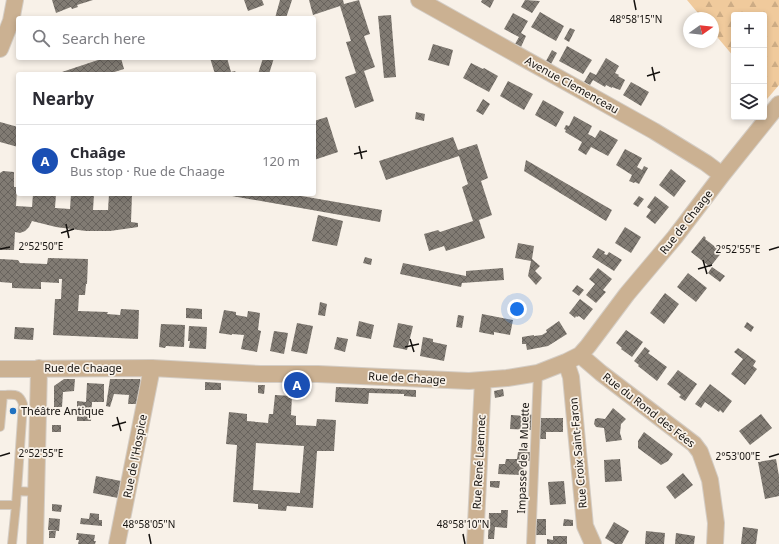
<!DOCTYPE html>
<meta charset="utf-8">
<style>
body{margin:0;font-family:"Noto Sans",sans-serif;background:#f7f7f7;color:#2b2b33}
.controls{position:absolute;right:12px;top:12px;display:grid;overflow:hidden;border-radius:4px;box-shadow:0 2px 6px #0003}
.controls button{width:36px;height:36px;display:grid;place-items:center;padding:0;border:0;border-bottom:1px solid #e1e1e2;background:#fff;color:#2b2b33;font:20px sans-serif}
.compass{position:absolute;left:683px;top:12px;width:36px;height:36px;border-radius:50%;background:#fff;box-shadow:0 2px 6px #0003;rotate:75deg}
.you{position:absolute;left:517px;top:309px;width:14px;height:14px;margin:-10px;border:3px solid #fff;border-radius:50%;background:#1a73e8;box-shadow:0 0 0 6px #1a73e833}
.badge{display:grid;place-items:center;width:26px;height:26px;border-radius:50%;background:#2072c1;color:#fff;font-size:13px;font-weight:700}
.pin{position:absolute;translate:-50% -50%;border:2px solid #fff;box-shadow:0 1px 4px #0006}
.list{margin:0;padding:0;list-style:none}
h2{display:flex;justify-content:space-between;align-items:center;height:52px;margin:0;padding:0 16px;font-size:17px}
h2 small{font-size:13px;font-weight:400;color:#7c7c81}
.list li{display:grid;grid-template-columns:26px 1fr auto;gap:12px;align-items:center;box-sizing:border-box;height:72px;padding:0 16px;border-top:1px solid #e1e1e2}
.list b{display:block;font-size:15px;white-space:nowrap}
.list p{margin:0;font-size:13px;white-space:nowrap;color:#7c7c81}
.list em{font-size:13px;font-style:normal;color:#7c7c81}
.icon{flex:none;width:22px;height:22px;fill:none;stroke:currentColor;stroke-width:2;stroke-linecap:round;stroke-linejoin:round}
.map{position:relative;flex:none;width:779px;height:544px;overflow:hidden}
.search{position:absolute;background:#fff;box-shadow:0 2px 6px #0003;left:16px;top:16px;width:300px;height:44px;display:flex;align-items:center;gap:10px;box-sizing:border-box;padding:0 14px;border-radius:4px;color:#7c7c81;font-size:15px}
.panel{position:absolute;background:#fff;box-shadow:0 2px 6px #0003;left:16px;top:72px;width:300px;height:124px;border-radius:4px}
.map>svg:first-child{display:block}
.forest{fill:url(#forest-firs)}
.building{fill:url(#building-cross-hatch);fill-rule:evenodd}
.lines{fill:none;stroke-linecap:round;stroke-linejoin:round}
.lane-casing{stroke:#d4cdc5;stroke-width:10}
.street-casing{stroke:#d4cdc5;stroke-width:18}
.lane{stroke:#cbb192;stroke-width:8}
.street{stroke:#cbb192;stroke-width:16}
.ticks{fill:none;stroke:#14110e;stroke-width:1.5}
.poi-dot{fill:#2072c1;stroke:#f8f1e8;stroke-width:1.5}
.labels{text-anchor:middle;stroke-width:3.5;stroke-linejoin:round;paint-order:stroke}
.street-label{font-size:11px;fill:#14110e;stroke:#f8f1e8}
.poi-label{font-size:11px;fill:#14110e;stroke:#f8f1e8;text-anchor:start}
.ticks-label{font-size:10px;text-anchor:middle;fill:#14110e;stroke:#f8f1e8;stroke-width:3.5;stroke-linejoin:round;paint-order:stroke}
</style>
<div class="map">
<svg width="779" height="544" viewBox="0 0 779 544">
<defs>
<pattern id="forest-firs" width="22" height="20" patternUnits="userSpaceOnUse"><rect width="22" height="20" fill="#f0ca9c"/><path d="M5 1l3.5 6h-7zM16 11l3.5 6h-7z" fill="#cdac85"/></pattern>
<pattern id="building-cross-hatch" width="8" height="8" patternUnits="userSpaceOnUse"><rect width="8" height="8" fill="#817b73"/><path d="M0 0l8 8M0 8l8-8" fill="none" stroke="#68635d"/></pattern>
</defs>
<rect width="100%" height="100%" fill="#f8f1e8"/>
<path class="forest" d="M 687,0 L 779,0 L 779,85 L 767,99 L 764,95 L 764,15 L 734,15 L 734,57 L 713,32 L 713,18 L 702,18 Z"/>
<path class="building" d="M 52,0 L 93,0 L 77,5 L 78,7 L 72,9 L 71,7 L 56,13 Z
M 244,0 L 262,0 L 264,5 L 248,11 Z
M 280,0 L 292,0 L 286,18 L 275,18 Z
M 309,0 L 343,0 L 344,4 L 359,0 L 370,34 L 364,36 L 375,67 L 364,71 L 374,101 L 355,108 L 345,77 L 356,73 L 346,42 L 351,41 L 340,6 L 313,15 Z
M 482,0 L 494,0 L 490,8 L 481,2 Z
M 525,0 L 540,1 L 532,13 L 521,7 Z
M 540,12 L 564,26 L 556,41 L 531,27 Z
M 513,13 L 528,21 L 521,33 L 526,36 L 521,47 L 515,44 L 519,37 L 504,29 Z
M 391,15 L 396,77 L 384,78 L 378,16 Z
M 570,28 L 575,30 L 569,42 L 564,39 Z
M 433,44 L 453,50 L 449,66 L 428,60 Z
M 567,46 L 592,60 L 583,74 L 559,61 Z
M 552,50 L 557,53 L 551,64 L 546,61 Z
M 104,58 L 121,58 L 124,69 L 108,74 L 56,74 Z
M 210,58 L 227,58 L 231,72 L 235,71 L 237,74 L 215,74 Z
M 263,58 L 274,58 L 269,74 L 258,74 Z
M 606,58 L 619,66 L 615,73 L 619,75 L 618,76 L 625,80 L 620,90 L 612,87 L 612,88 L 606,85 L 605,87 L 593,80 L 590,85 L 584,82 L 590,72 L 596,75 Z
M 471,63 L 483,69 L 484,68 L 498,76 L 489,92 L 463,78 Z
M 508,81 L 533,94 L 524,110 L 500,96 Z
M 631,82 L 649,92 L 641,106 L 623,95 Z
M 483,99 L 490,104 L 483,115 L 476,111 Z
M 543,100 L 564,112 L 556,127 L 535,115 Z
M 416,112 L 425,114 L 424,121 L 415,119 Z
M 574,116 L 592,126 L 588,134 L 592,136 L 595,138 L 600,130 L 618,140 L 608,156 L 591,147 L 586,155 L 578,150 L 582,142 L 565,132 L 566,130 L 564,129 L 566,125 L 569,126 Z
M 327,117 L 338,152 L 314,160 L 314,121 Z
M 0,122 L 18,127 L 18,147 L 0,142 Z
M 453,137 L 458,150 L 477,144 L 488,178 L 481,181 L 492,215 L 479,220 L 485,238 L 446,251 L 444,246 L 429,251 L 424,234 L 438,230 L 440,232 L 473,221 L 462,187 L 468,184 L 459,156 L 386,180 L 379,161 Z
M 625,149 L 642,158 L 637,167 L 642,170 L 644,166 L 648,168 L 639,184 L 635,182 L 634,183 L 629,181 L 632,175 L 616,165 Z
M 526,160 L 612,210 L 606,221 L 524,171 Z
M 671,169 L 686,181 L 674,197 L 659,185 Z
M 3,171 L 14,172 L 14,187 L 17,187 L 16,206 L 32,207 L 33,194 L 56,194 L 55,208 L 70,209 L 71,194 L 94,194 L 93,210 L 108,210 L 109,194 L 132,194 L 131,222 L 138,223 L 138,227 L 110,231 L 86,231 L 56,227 L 32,221 L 29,227 L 25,231 L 20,233 L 15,232 L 14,250 L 0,250 L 0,173 Z
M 232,194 L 290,194 L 382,210 L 380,222 L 232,196 Z
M 639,196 L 644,199 L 638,207 L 633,204 Z
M 655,196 L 669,207 L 655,224 L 646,217 L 651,210 L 647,207 Z
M 318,215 L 343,221 L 337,246 L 312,241 Z
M 625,227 L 641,237 L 631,253 L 615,243 Z
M 704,236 L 706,238 L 705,239 L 722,252 L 710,267 L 691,252 Z
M 518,243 L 534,246 L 532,259 L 540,266 L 535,271 L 542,278 L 536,285 L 528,276 L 531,261 L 515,258 Z
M 598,248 L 605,252 L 604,254 L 607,255 L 609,252 L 622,260 L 614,271 L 592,257 Z
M 365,257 L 372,259 L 371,265 L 363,263 Z
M 48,258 L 88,259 L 87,284 L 86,284 L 85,295 L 79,295 L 78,311 L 108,312 L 107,314 L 120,315 L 121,309 L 139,310 L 138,339 L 53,335 L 55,299 L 61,299 L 62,279 L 59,279 L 59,283 L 41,282 L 41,289 L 12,288 L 12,283 L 0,282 L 0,259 L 18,260 L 20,263 L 47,264 Z
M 403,263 L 466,276 L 466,271 L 503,268 L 504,280 L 462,283 L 461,287 L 400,274 Z
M 712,267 L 725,276 L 720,282 L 708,273 Z
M 598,268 L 612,279 L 603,290 L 606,292 L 596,303 L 586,295 L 595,284 L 589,279 Z
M 688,273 L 707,288 L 696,302 L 677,287 Z
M 577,285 L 584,290 L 579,296 L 572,291 Z
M 665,293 L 679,304 L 664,324 L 650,313 Z
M 580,299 L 593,309 L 584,320 L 579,316 L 577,317 L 576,316 L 575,318 L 569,313 Z
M 320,302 L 327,304 L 325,316 L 318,315 Z
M 186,308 L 202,309 L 202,319 L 186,318 Z
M 224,310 L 236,312 L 236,315 L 247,317 L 248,311 L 260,313 L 258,330 L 261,331 L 257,352 L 241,349 L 244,335 L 232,334 L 232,335 L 219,333 Z
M 482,314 L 513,320 L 510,335 L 494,332 L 494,335 L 479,332 Z
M 458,315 L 464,316 L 462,328 L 456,327 Z
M 359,321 L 374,325 L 371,339 L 356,336 Z
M 559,321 L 567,334 L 548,346 L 527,350 L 526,344 L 522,344 L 522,337 L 534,335 L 534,336 L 542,335 L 547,332 L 546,330 Z
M 747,322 L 754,327 L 751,332 L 744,327 Z
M 297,323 L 313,326 L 307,354 L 291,351 Z
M 398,323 L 413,326 L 407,350 L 393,347 Z
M 161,324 L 185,325 L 184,347 L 166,346 L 165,348 L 159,347 Z
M 189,326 L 207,327 L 206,349 L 189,348 L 190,341 L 188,341 Z
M 15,327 L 34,328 L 33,340 L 14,339 Z
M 626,330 L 643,342 L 632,357 L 621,349 L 622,348 L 616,343 Z
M 274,331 L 288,333 L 284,354 L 270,351 Z
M 337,337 L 348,339 L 345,352 L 334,349 Z
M 423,337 L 433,339 L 433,342 L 447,345 L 444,361 L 420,356 Z
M 645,347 L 650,351 L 648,353 L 667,367 L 657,381 L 638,366 L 639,365 L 634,361 Z
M 738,348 L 756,361 L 753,366 L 757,369 L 745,385 L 731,374 L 743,359 L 734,352 Z
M 678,370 L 697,384 L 685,401 L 679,397 L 681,395 L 667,384 Z
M 64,379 L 75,379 L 74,391 L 63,392 L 62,407 L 54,407 L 54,386 Z
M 110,379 L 140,379 L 141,382 L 137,404 L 128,404 L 129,395 L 114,394 L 110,407 L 106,406 Z
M 205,382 L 221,383 L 221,390 L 205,390 Z
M 87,383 L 104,384 L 104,402 L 92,402 L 91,421 L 77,421 L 77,401 L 86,402 Z
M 710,384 L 732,401 L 723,413 L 720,410 L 719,412 L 705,402 L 701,408 L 695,404 Z
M 258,385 L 265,385 L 264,394 L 258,393 Z
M 336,387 L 416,390 L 416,397 L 404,396 L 404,394 L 369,393 L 368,404 L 335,402 Z
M 503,389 L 504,396 L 495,398 L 494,391 Z
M 275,395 L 292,396 L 291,415 L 296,416 L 296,425 L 316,426 L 317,419 L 336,420 L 334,451 L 317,451 L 313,508 L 287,506 L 286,511 L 258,509 L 258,504 L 233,502 L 237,445 L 226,444 L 229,412 L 247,414 L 247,421 L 268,423 L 269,414 L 273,414 ZM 256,443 L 304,446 L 300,493 L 253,490 Z
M 613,408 L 626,419 L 621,424 L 620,433 L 622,440 L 606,442 L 604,428 L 596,427 L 594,424 L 595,419 L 598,418 L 605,419 Z
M 527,414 L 534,415 L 534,430 L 510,429 L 511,415 L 527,416 Z
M 761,414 L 772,428 L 750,445 L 739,431 Z
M 540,418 L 563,418 L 563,432 L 546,432 L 546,439 L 539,439 Z
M 52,425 L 61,425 L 61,432 L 52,432 Z
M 644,432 L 673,454 L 668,461 L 661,465 L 638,448 L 638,441 Z
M 518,452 L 533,452 L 532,461 L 524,461 L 523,475 L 498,474 L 499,464 L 505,464 L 506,459 L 517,459 Z
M 620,459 L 622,481 L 605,482 L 604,460 Z
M 776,459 L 779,476 L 779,496 L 765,499 L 758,462 Z
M 683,473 L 693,485 L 675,499 L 666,487 Z
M 96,476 L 121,481 L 118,498 L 93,493 Z
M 490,481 L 500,481 L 499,488 L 490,487 Z
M 564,481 L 566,504 L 550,505 L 548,482 Z
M 52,504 L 62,505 L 61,512 L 52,511 Z
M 501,510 L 508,510 L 507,528 L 495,527 L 494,539 L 488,539 L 489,513 L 501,513 Z
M 90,513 L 99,514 L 99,520 L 102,520 L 102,526 L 80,524 L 81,518 L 89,519 Z
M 49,518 L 60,519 L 59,531 L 48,530 Z
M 536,519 L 546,519 L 546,535 L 535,535 Z
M 564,519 L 573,520 L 573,526 L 563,526 Z
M 614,522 L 629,531 L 622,544 L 615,544 L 605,538 Z
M 743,527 L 758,529 L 756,544 L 741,544 Z
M 49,531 L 56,531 L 55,538 L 49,538 Z
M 646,531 L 665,533 L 664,544 L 645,544 Z
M 77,533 L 95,535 L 94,541 L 96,541 L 95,544 L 78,544 L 79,540 L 76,540 Z
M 676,533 L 695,536 L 694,544 L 675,544 Z
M 553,536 L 567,536 L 567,544 L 547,544 L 547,539 L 553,540 Z"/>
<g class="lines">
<g class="lane-casing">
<path id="lane" d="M 0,395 L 3,395 L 0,427
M 3,395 C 13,395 19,392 23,404 L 16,505
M 17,491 L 36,492
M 0,505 L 16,505 L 12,544
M 531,544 L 538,373"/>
</g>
<g class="street-casing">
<path id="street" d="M 419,0 L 654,131 L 706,163 L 722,175
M 0,49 L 11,21 L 15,0
M 580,355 L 601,373 L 694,444 L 700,452 L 710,480 L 716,523 L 715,544
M 566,362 L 571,377 L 585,526 L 593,544
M 0,369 L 152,368 L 260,374 L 318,374 L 469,381 L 507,378 L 538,373 L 566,362 L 580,355 L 588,346 L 627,294 L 675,237 L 722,175 L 779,104
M 35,544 L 39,368
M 117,544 L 152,368
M 475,544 L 483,380"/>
</g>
<use href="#lane" class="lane"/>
<use href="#street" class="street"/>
</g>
<path class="ticks" d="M 634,0 L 636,10M 652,67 L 655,81M 647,76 L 660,72M 359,146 L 362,159M 354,154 L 367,151M 66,224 L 69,238M 61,233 L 74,229M 0,249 L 10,247M 769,250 L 779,247M 703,260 L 707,274M 698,269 L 712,265M 410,339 L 414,352M 405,347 L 419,344M 117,417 L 121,431M 112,426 L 126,422M 0,456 L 10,453M 769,457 L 779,454M 149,534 L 151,544M 463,534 L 465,544"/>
<circle class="poi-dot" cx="13" cy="411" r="4"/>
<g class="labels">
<g class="street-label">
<text transform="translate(572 85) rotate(29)" y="4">Avenue Clemenceau</text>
<text transform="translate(686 222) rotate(-52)" y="4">Rue de Chaage</text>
<text x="83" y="372">Rue de Chaage</text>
<text transform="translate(407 378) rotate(3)" y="4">Rue de Chaage</text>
<text transform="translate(649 410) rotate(38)" y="4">Rue du Rond des Fées</text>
<text transform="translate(578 453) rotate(-95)" y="4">Rue Croix Saint-Faron</text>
<text transform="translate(135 456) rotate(-79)" y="4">Rue de l'Hospice</text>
<text transform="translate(523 458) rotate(-88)" y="4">Impasse de la Muette</text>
<text transform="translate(479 462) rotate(-87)" y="4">Rue René Laennec</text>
</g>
<g class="poi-label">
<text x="21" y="415">Théâtre Antique</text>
</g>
</g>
<g class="ticks-label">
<text x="636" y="23">48°58'15"N</text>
<text x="41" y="250">2°52'50"E</text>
<text x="738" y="253">2°52'55"E</text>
<text x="41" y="457">2°52'55"E</text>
<text x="738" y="460">2°53'00"E</text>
<text x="149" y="528">48°58'05"N</text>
<text x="463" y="528">48°58'10"N</text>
</g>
</svg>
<div class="controls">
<button>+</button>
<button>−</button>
<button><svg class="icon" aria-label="layers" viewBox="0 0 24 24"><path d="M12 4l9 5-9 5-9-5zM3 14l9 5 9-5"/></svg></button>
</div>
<svg class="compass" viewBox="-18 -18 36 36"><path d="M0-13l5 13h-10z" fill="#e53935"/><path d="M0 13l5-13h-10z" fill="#7c7c81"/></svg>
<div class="you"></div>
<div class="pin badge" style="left:297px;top:385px;background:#1a4fb4">A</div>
<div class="search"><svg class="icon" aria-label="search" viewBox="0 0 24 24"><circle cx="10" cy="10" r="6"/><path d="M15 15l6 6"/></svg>Search here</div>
<section class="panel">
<h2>Nearby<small></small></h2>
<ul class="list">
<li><span class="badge" style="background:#1a4fb4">A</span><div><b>Chaâge</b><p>Bus stop · Rue de Chaage</p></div><em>120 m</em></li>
</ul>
</section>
</div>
